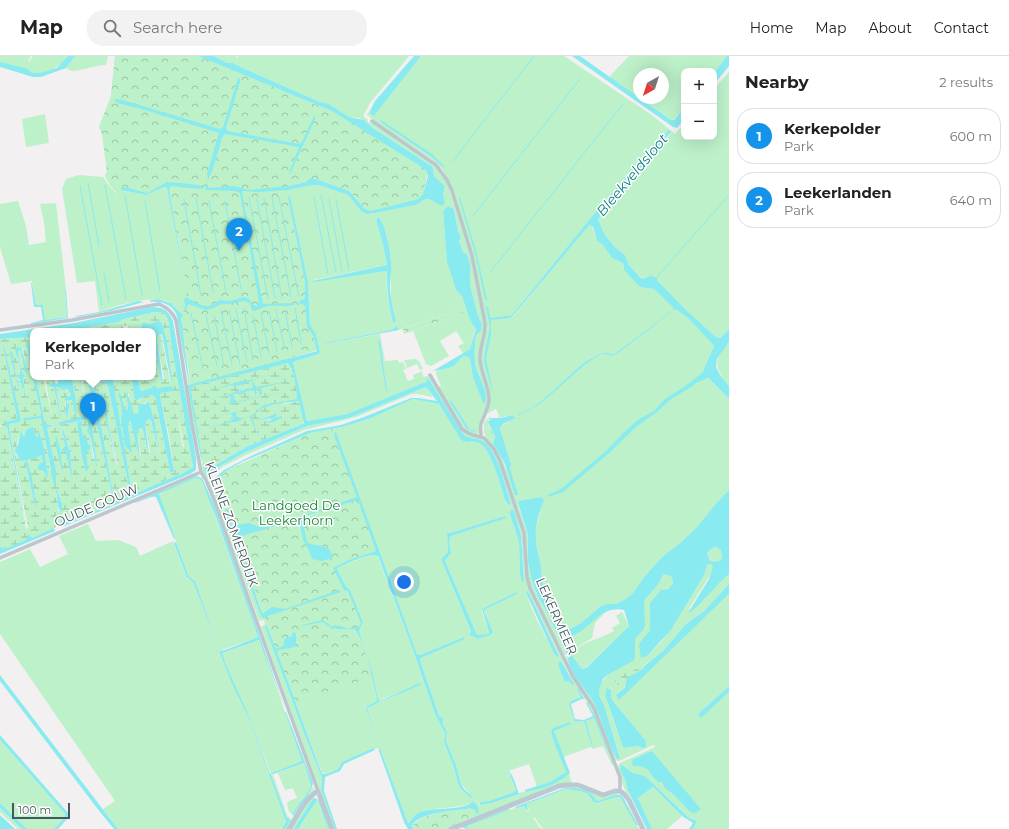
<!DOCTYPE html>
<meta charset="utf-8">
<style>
body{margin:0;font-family:Montserrat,sans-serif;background:#f2f2f2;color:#222}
.controls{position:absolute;right:12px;top:12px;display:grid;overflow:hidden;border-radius:8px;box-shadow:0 4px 16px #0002}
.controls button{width:36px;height:36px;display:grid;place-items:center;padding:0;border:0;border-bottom:1px solid #e0e0e0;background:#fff;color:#222;font:20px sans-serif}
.compass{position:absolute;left:633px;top:12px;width:36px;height:36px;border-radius:50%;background:#fff;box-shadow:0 4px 16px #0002;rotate:219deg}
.scale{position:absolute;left:12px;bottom:10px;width:58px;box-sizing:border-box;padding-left:4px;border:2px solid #47575e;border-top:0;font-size:11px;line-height:14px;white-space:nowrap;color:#47575e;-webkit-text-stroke:3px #fff;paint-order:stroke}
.you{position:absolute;left:404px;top:526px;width:14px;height:14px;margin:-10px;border:3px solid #fff;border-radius:50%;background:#1a73e8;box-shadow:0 0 0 6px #1a73e833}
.badge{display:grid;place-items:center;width:26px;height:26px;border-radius:50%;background:#1394ea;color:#fff;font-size:13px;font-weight:700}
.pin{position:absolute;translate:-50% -33px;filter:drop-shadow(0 1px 2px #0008)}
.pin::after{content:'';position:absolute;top:21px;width:14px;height:12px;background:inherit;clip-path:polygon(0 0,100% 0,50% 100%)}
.popup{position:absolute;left:30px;top:272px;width:126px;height:52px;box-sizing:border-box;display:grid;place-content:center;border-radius:8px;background:#fff;filter:drop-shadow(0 1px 3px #0005);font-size:13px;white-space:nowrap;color:#767676}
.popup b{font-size:15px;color:#222}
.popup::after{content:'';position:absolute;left:50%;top:100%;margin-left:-8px;border:8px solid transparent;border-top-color:#fff}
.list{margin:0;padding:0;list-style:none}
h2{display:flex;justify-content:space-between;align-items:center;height:52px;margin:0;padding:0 16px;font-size:17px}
h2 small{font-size:13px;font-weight:400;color:#767676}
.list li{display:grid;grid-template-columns:26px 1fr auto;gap:12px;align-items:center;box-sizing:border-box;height:56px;margin:0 8px 8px;padding:0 8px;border:1px solid #e0e0e0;border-radius:16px}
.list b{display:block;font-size:15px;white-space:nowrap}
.list p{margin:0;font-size:13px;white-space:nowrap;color:#767676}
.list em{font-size:13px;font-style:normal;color:#767676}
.icon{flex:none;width:22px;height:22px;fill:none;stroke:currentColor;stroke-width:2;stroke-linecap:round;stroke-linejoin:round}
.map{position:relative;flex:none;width:729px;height:773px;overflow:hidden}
header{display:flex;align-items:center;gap:24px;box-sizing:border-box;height:56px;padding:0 20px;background:#fff;border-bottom:1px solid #e0e0e0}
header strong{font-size:19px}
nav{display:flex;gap:22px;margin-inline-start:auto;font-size:14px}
.search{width:280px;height:36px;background:#f2f2f2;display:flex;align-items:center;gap:10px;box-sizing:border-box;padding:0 14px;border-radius:16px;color:#767676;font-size:15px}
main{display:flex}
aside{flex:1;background:#fff}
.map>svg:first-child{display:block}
.grass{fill:#bdf1c9;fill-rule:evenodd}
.forest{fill:url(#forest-crowns)}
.wetland{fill:url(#wetland-marsh);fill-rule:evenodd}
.water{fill:#89ebef;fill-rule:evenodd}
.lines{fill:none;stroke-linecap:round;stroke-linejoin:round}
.stream{stroke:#89ebef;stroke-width:1}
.street{stroke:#bbc7cd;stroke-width:3.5}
.secondary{stroke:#bbcad2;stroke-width:5}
.labels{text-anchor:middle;stroke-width:3;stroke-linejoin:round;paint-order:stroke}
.street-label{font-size:13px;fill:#47575e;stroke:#fff}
.park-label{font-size:13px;fill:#148339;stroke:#fff}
.water-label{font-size:14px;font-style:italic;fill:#0a7c81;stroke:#fff}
</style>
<header>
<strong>Map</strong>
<div class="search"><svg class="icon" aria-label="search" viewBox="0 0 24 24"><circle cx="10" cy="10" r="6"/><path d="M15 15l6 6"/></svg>Search here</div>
<nav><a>Home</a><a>Map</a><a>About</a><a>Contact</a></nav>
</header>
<main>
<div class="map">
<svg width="729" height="773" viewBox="0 0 729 773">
<defs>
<pattern id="forest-crowns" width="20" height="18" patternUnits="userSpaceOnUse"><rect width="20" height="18" fill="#bdf1c9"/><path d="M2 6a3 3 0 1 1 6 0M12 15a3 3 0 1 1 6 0" fill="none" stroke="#9bc6a6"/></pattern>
<pattern id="wetland-marsh" width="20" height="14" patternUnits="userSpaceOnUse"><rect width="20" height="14" fill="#bdf1c9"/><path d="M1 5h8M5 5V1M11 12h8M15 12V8" fill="none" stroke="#9bc6a6"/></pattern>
</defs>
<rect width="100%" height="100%" fill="#f2f0f0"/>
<path class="grass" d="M 0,0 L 31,0 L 28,5 L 29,6 L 33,0 L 68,0 C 60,10 47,21 33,17 C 22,14 12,9 0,6 Z
M 75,0 L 108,0 L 106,9 L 102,9 L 75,15 L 71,15 L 66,12 Z
M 115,0 L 198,0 L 332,55 L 402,98 L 423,112 L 427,118 L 423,139 L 418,143 L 371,155 L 365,153 L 349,135 L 316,123 L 311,123 L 306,126 L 289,130 L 249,134 L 233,130 L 210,132 L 208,131 L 207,127 L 205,131 L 191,128 L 167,126 L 147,137 L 121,132 L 122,134 L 146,139 L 164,131 L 167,132 L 186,234 L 169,131 L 171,130 L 196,132 L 210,135 L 236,135 L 240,137 L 259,246 L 256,250 L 253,249 L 249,243 L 243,241 L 230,245 L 220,244 C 217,246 213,250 208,250 C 201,250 192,245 186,241 L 184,244 L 185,255 L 188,248 L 206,254 L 214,252 L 221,248 L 229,248 L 244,245 L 250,248 L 252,254 C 257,255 262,251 268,250 C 277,249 285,251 294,249 L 294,247 L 263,248 L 242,137 L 243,135 L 258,136 L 288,134 L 313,129 L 322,130 L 348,139 L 362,156 L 367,158 L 375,157 L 416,149 L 424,143 L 429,143 L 441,149 L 445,147 L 443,138 L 445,130 L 434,120 L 433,111 L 373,72 L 365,65 L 359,62 L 349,61 L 329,48 L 320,46 L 245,13 L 233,7 L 227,7 L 214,0 L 237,0 L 235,4 L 239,0 L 409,0 L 370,47 L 364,58 L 364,61 L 368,64 L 367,66 L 370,67 L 371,66 L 426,103 L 435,110 L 445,123 L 450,135 L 471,202 L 484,267 C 484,281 477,294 479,307 C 480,320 488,331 487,344 C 487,353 482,359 480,368 C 479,371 480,374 479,377 C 475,379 469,378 465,374 C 457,367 444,341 438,331 L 441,330 L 436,318 L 436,316 C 441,312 447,314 452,311 C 458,308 462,295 470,303 L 473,322 L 483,347 L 485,346 C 486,332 477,321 475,307 C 474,298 475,288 476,278 L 481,275 L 482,268 L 478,260 L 470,229 L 470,207 L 467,198 L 463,196 L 459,185 L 461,182 L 458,175 L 454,153 L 448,150 L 443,155 L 447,206 L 456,234 L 462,240 L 470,264 L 476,271 L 470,293 L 463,297 L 458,290 L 464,287 L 456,275 L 440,285 L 449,300 L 431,310 L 426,308 L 413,275 L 463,257 L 462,253 L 399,274 L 397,270 L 391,274 L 324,287 L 324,288 L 380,278 L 385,305 L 398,304 L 399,307 L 403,306 L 406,313 L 403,314 L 408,325 L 414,323 L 413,319 L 423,315 L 422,317 L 424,321 L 429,319 L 461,372 C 470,381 482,379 490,389 C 502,405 506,427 512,446 C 516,460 522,473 524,488 C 525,502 523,517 528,530 L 570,619 L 587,642 L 584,644 L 583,643 L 584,640 L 577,632 L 577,634 L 581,641 L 571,645 L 569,647 L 575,666 L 584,665 L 592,691 L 593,690 L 586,665 L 594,662 L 612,708 L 596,662 L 587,646 L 585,646 L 589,645 L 597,661 L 614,707 L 613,709 L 612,709 L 603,690 L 592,693 L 591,691 L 563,701 L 554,675 L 571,668 L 570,666 L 553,672 L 551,675 L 553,684 L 566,715 L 565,717 L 550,726 L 537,731 L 529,708 L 508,715 L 516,734 L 514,736 L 489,745 L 480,746 L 479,748 L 480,749 C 495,747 508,739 523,736 C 540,732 555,730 569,718 L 572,727 C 556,727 540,736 525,742 C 499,752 472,761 447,773 L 443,773 L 479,757 L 474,745 C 459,755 436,749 418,757 C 414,759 412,763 409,767 L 408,767 L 379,690 L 379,692 L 374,693 L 373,692 L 342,706 L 338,713 L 325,718 L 322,717 L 277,596 L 279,594 L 291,592 L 296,590 L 296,577 C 286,572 278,563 265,568 L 265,571 L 304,677 L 322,722 L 321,733 L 335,773 L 333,773 L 261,571 L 265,568 L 264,564 L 259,565 L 219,454 L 208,425 L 212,425 L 216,432 L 220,442 L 222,442 L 222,440 L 216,425 L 221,419 L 232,412 L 310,377 L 342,371 L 369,363 L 413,343 L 439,348 L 461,384 C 467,388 473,384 479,387 C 491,392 501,431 505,444 L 507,449 L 511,448 C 505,430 499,397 484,386 C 477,381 470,383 464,379 L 441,343 L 428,320 L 426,326 L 423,327 L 347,358 L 307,365 L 293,306 L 319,298 L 320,296 L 316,278 L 310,269 L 308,226 L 290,140 L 289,139 L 288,141 L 305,226 L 305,241 L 304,243 L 299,245 L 299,247 L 300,248 L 302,248 L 305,250 L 307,271 L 313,279 L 317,294 L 189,328 L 200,402 L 202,405 L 200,405 L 187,330 L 189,326 L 187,325 L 188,323 L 190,322 L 182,269 L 181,263 L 183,259 C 178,254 174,248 167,245 C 152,239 114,250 99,256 L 95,225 L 77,227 L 62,133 L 66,123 L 79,119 L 103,121 L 108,128 L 116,137 L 117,137 L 110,129 L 105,120 L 107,115 L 102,78 L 99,71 L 111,40 ZM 238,22 L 240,23 L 240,26 L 226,72 L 228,75 L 299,88 L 302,86 L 314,60 L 316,61 L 290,118 L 289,118 L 290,114 L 299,91 L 225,78 L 222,82 L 213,113 L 208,124 L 207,118 L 219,77 L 142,53 L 117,47 L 114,44 L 117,43 L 126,45 L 219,73 L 223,71 ZM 377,161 L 380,162 L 387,180 L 391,203 L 391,244 L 396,264 L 395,267 L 393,266 C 388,249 386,232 387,215 L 313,225 L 313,224 L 387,209 L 383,188 L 376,164 ZM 378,283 L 380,283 L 387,336 L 386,337 ZM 451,344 L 470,374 L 475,374 L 475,376 L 470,375 L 466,372 L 449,345 ZM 334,377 L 336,377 L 417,598 L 420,599 L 464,581 L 465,582 L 463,584 L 421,602 L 420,604 L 439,660 L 444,663 L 442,666 L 447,676 L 446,685 L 456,709 L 461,728 L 472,740 L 471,742 L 461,733 L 458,728 L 454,712 L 444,686 L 445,677 L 435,658 L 413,594 L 377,499 L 365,501 L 339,511 L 337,513 L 345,529 L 350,534 L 363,566 L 359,575 L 373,618 L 378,643 L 380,646 L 367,652 L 377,683 L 366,653 L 367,650 L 377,645 C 375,631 364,580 354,573 C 349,574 336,573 330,571 C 327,570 326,567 322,566 L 302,570 C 290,562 279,557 265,561 L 263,563 L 261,561 L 232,479 L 223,447 L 232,470 L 248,467 L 259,471 L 290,462 L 292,463 L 291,465 L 236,482 L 262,557 L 265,556 L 272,551 L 285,553 L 340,534 C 346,537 350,548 353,555 L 328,567 L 330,570 L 341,570 L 347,573 L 354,571 L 358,572 L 361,567 L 348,535 L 344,534 L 333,512 L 349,504 L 376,495 L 358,444 L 304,460 L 302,462 L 307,486 C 314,493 323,486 329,496 C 331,499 332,502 332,505 L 329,503 L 321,505 L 312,503 L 308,492 L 303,484 L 299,464 L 295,462 L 357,441 ZM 328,379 L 350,437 L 328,444 L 319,429 L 309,418 L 307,410 L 306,399 L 306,384 ZM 300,387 L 291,412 L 265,423 L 236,427 L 233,422 L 231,416 L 253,406 ZM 316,433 L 321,444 L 319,448 L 294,455 L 290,439 L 294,437 L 302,439 ZM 281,437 L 286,441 L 290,456 L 289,457 L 261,466 L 259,465 L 257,454 C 263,444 269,440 281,437 ZM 357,449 L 372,492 L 340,502 L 334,490 L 328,484 L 340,453 ZM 512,454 L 514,456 L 521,479 L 524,525 L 522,526 L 520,518 L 519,486 L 509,457 ZM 333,455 L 334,457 L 324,482 L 317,483 L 313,481 L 308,466 L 310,462 ZM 505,460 L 505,462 L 451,480 L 449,485 L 451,497 L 445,505 L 477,579 L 488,578 L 489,576 L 482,556 L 482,553 L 516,536 L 517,538 L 486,553 L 484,555 L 493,576 L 491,579 L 477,583 L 473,580 L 470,580 L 469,579 L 471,576 L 469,570 L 441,503 L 448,496 L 447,477 L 450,477 ZM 288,471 L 283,482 L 282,491 L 288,518 L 284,537 L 286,548 C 271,546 258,540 255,524 C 255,521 256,518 255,515 C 254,510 249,506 248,501 C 246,496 246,491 244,485 L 245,484 ZM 296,471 L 298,472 C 300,481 301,494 306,502 C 311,511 321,514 323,525 L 317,530 L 289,546 L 287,537 L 292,522 L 292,517 C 289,501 280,482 296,471 ZM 528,535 L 559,599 L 558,601 L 554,598 C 545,578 532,558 526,536 ZM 336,577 L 342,577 L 355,582 L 338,588 L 324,584 ZM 355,592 L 359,595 C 349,598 338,601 329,606 C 323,610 316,631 306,621 C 303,617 303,611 303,606 L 330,595 L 337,595 ZM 560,605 L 563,606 L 574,628 L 573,630 L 569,625 L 565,626 C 563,623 559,612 558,608 ZM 347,608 L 361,613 L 364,616 L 343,624 L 322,623 L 330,613 ZM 307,627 L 335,627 L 338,628 L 300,641 L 299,639 L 304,629 ZM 421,628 L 421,629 L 382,645 L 382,643 Z
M 421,0 L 564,0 L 653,60 L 675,78 L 684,68 L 684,81 L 714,81 L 714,33 L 729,16 L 729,273 L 721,281 L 718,282 L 716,281 L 686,254 L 657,224 L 657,221 L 656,220 L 643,223 L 629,209 L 625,199 L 615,191 L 605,179 L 598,163 L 671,77 L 669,74 L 660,82 L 589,164 L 512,259 L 490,262 L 486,251 L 490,264 L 513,261 L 587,170 L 591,169 L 597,185 L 603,189 L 612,202 L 623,207 L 623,212 L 640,231 L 654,233 L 689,263 L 714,290 L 702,317 L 729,343 L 729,434 L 718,445 L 696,472 L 680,487 L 663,500 L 644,521 L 633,537 L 626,544 L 616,548 L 607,548 L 601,550 L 581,567 L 570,573 L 562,572 L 552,562 L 551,562 L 566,596 L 568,592 L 567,586 C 570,579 579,577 584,573 C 591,568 597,559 604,558 L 595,567 L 592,582 L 565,599 L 564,599 L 531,530 L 528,519 L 527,490 L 503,412 L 484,377 L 484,367 L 490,360 L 491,362 L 488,364 L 489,370 L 485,374 L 499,396 L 517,439 L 510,412 L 511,408 L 500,373 L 501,370 L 509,365 L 515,360 L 513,359 L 497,362 L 499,360 L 496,353 L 487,358 L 489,348 L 481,308 L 482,294 L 487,273 L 485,259 L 473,201 L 450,127 L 442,113 L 431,103 L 374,65 L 367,58 L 373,50 L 371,53 L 370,58 L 374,60 ZM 670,256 L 621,295 L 613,300 C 611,300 607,298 604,298 C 588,298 547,346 530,354 C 527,356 522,357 518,358 C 544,350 566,318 590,303 C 594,301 599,297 604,297 C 607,296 611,298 613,299 ZM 535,443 L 543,446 L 536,471 L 535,481 L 541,509 L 542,530 L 548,558 L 538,541 L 531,522 L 528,506 L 528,479 L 518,449 L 519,445 Z
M 629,0 L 727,0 L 714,17 L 714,15 L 684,15 L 684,52 L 673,64 L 671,64 L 640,42 L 663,42 L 663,18 L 639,18 L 639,42 L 610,22 L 611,18 L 612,18 Z
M 45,58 L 49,87 L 26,91 L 22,63 Z
M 18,145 L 26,170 L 29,189 L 46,186 L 44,166 L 40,148 L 56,147 L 66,234 L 65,235 L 67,261 L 45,264 L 43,249 L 36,249 L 32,225 L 11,228 L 0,191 L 0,148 Z
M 729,286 L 729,330 C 714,311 713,305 729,286 Z
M 416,303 L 419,305 L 423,313 L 420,314 L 417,308 L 407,312 L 404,304 Z
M 426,331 L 433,341 L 417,338 L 412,338 L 356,361 L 304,374 L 246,399 L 222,411 L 209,422 L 206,422 L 203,417 L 201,409 L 208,420 L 220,410 L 246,396 L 307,370 L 349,362 Z
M 195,422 L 200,423 L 208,440 L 258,581 L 219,595 L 231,626 L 250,665 L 285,763 L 286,768 L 282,773 L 118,773 L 103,753 L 115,745 L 0,578 L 0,506 L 30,493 L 40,511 L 68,498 L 59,480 L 88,468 L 96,485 L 118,484 L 136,491 L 140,500 L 173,485 L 187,523 L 193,526 L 218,590 L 195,525 L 189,521 L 159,439 L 172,431 Z
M 717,491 L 721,494 L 722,502 L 719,505 L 688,554 L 704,544 L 711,535 L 729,518 L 729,528 L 704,555 L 686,568 L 663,595 L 644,609 L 616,639 L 619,643 L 729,538 L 729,630 L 698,658 L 701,661 L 729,636 L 729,773 L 693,773 L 697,765 L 689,762 L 645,720 L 631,716 L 623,708 L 620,714 L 625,723 L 628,735 L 632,743 C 622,733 621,723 618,710 L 620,707 L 655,691 L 654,689 L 651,690 L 619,705 L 615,704 L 591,645 L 575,622 L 566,602 C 577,587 598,584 614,575 L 612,572 L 620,567 L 616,560 L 622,556 L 629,570 L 585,612 L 582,613 L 581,612 L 572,599 L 568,602 L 568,604 C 575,620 585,630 592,644 C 602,661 607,680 614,698 L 617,703 L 620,701 L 604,649 L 600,642 L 599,636 L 600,629 L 607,619 L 635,601 L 635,583 L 637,580 L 644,547 L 646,542 L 658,529 L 663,519 C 670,518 673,521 673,528 L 671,532 L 665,533 L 648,578 L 647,600 L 661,586 L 675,568 L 679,559 L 704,519 L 710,504 L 707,497 L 711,493 ZM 608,632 L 611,634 L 611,641 L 613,645 L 646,685 L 646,691 L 640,691 L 637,690 L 624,692 L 615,669 L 605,639 ZM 652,695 L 690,756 L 674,739 L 671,737 L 662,726 L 648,713 L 645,711 L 636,710 L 633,703 Z
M 258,584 L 259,585 L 263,594 L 302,704 L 302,706 L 271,718 L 249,660 L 230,619 L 222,599 L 222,597 Z
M 0,684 L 65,758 L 65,761 L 54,773 L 27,773 L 0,747 Z
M 304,707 L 311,730 C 308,739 297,748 292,757 L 293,758 L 310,737 L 313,731 L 314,733 L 294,760 L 289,756 L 287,748 L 289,745 L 297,742 L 293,732 L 285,734 L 278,717 Z
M 273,719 L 287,759 L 292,764 L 288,773 L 285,773 L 291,764 L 287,762 L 271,720 Z
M 653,731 L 682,760 L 667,773 L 652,773 L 638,742 Z
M 566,733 C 572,733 586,734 591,740 C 593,744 593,745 597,747 L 616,741 L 620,741 L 639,773 L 543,773 L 534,761 L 533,762 L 541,773 L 467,773 L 467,770 L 515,752 L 524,750 L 528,756 L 530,755 L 527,750 L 527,748 Z
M 586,733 L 591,736 L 616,737 L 619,739 L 598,745 C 593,743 593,738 585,735 Z
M 313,741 L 315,742 L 294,773 L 291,773 L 302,754 Z
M 317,744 L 318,746 L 328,773 L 298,773 Z
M 0,752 L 22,773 L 18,773 L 0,756 Z"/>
<path class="forest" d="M 115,0 L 198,0 L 332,55 L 402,98 L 423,112 L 427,118 L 423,139 L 418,143 L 371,155 L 365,153 L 349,135 L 316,123 L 311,123 L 306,126 L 289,130 L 288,141 L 305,226 L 305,250 L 317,294 L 289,302 L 297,336 L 203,410 L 182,269 C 181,260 186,253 184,244 L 186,241 L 187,233 L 169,132 L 165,127 L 147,137 L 124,131 L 121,132 L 117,136 L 110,129 L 105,120 L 107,115 L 102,78 L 99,71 L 111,40 Z
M 462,253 L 463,257 L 404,278 L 403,273 Z
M 334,373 L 378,494 L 334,511 L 350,537 L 362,567 L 358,575 L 373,621 L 295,646 L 267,570 L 265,569 L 267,567 L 216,425 L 226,415 L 276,392 L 310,377 Z
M 473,752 L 478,758 L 443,773 L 413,773 L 413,769 C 426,755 455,755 473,752 Z"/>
<path class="wetland" d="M 154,256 L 164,257 L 168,263 L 172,293 L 193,411 L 180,419 L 175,420 L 98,454 L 67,465 L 64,461 L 61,462 L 61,468 L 42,479 L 5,493 L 0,491 L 0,371 L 2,370 L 1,368 L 0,369 L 0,283 L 33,281 L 33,306 L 30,292 L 26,291 L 41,357 L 40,360 L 24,362 L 24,365 L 40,362 L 41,363 L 51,416 L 56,414 L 47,372 L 54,370 L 53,368 L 45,368 L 36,321 L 43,321 L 52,361 L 45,321 L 52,321 L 53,327 L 49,329 L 54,332 C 56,340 57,353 61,360 L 56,332 C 62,329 67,334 71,338 L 65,344 L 66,353 L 64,354 L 68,360 L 69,358 L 67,344 L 71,344 L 73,347 L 74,355 C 76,346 76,329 71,321 L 81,321 L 84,341 L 83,356 L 87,352 L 82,321 L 87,321 L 95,356 L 92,358 L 61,369 L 94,362 L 96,364 L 112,438 L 114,441 L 94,330 L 96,327 L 103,326 L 94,322 L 93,321 L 105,321 L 104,325 L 108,330 L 129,431 L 131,431 L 112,326 L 130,321 L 132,323 L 134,342 L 139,345 L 142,341 L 152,338 L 155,341 L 170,416 L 173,417 L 174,415 L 169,380 L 160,339 L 161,337 L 172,335 L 171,330 L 141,335 L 137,321 L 143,321 L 143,323 L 146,325 L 145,321 L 151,321 L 154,324 L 153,293 L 155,293 L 161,324 L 164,323 L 157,283 L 158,278 L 161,278 L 170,325 L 171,326 L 172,324 L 167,285 L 162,267 L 158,265 L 148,268 L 142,268 L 141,275 L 135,275 L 134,274 L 134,275 L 129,275 L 128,270 L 123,270 L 124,275 L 119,275 L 118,274 L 118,275 L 66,275 L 119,266 L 124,263 ZM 4,289 L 21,364 L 20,366 L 9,368 L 9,371 L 28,472 L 26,473 L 6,366 L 14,364 L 17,362 L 3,290 ZM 16,291 L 18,292 L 22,291 L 27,313 L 26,318 L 21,295 L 20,294 L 18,296 C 19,304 19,314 25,320 L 23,323 L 27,349 L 24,333 L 20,326 L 18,327 L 19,338 L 11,298 L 13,299 L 17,325 L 20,325 L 21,324 L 18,321 C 24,311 13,300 16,291 ZM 101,330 L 107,354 L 107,359 L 118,411 L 115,405 L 106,358 L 104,355 ZM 118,337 L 125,354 L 127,354 L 128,351 L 126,338 L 129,338 L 130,348 L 135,360 L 137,360 L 139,355 L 138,350 L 149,345 L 155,367 L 159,397 L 158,396 L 151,364 L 149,363 L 145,366 L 150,397 L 148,397 L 143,374 L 142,371 L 140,372 L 137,376 L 141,401 L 139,400 L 130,364 L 128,369 L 131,392 L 121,361 C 123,353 120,345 118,337 ZM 175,346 L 184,390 L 183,392 ZM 88,366 L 93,375 L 97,410 L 93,400 L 91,382 L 87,375 ZM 78,367 L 81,368 L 83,379 L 89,387 L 86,395 L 86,415 L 82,401 ZM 31,371 L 33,371 L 36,380 L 38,381 L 39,376 L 43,387 L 48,418 L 47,420 L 45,416 L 41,415 L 40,407 L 43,406 L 41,398 L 34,403 L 29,403 L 27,404 L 35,442 L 35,450 L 25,404 L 17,401 C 15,394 18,382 22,376 L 24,381 L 26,374 ZM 63,373 L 69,394 L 72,396 L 70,399 L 73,424 L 65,394 L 65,390 L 62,374 ZM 56,435 L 60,441 L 62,455 L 59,455 L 58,453 Z
M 288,307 C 294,313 297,335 297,343 L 295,345 C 278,347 260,347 249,361 L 251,363 L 259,382 L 252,361 L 253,359 L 266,351 L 299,345 L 300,346 L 304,363 L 303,368 L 248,390 L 209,413 L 205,412 L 203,410 L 201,409 L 203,407 L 202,402 L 191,333 L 192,331 ZM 272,319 L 249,325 L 242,329 L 231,329 L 220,332 L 227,329 ZM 252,325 L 254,326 L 256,332 L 287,326 L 260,332 L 262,338 L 260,339 L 259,334 L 260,332 L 256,333 L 257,334 L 256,340 L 254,334 L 231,339 L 235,346 L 280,337 L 210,352 L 230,348 L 231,345 L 230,340 L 218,341 L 253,332 L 251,327 ZM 247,353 L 236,356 L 237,362 L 243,362 C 234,365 224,368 214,370 L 230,365 L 234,360 L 231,357 L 220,360 ZM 275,358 L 275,360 L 276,362 L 282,361 L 273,366 L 269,365 L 273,363 L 271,362 L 259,365 L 258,364 Z
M 489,370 L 495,381 L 493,387 L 486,379 L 485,374 Z
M 644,610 L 643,613 C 638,616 629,619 626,624 C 624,628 625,630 622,634 L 615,625 L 615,622 L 618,620 Z"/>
<path class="water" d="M 68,0 L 75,0 L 66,12 L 41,21 L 33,21 L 0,11 L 0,6 L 25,12 L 33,17 L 40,17 L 57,12 Z
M 198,0 L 214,0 L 227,7 L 233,7 L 245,13 L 320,46 L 329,48 L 349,61 L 364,64 L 373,72 L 433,111 L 434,120 L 445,130 L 443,138 L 445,147 L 442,150 L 429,143 L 425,143 L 416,149 L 375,157 L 367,158 L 362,156 L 348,139 L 322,130 L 313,129 L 288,134 L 258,136 L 243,135 L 242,137 L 263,248 L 294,247 L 294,249 C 285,251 277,249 268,250 C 262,251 258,255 252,255 L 250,247 L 244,245 L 229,248 L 221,248 L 214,252 L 206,254 L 188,248 L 186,255 L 184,254 L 185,250 L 184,244 L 186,241 C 192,245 201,250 208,250 C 213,250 217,246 220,244 L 230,245 L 244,241 L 249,243 L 253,249 L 257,250 L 259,246 L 240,137 L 235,135 L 207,134 L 205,133 L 207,127 L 208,131 L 209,132 L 233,130 L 249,134 L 289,130 L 306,126 L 311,122 L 316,123 L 349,135 L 365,153 L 371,155 L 418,143 L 423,138 L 428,120 L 426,115 L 417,108 L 332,55 Z
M 414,0 L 421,0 L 374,60 L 370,58 L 371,53 L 375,45 Z
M 572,0 L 580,0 L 671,64 L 674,64 L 684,52 L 684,63 L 677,72 L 673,71 Z
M 727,0 L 729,0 L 729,10 L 714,28 L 714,17 Z
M 238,22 L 240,23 L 240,26 L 226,72 L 228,75 L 299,88 L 302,86 L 314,60 L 316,61 L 290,118 L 289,118 L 290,114 L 299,91 L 225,78 L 222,82 L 213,113 L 208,124 L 207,118 L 219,77 L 142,53 L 117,47 L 114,44 L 117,43 L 126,45 L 220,73 L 223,71 Z
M 381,64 L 432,98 L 444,110 L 443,111 L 432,101 L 382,67 L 380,65 Z
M 669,74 L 671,76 L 598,163 L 605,179 L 615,191 L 625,199 L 629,209 L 641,222 L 643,223 L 650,220 L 657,221 L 657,224 L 686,254 L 716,281 L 720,282 L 729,273 L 729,286 L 717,303 L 716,311 L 720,319 L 729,330 L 729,343 L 708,322 L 696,327 L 688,333 L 671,343 L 658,355 L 636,371 L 608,398 L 563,436 L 548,441 L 548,439 L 561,433 L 606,395 L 623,377 L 639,363 L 654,355 L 665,343 L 684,331 L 702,317 L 714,290 L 689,263 L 676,253 L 673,254 L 673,251 L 654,233 L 640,231 L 638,229 L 624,214 L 623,207 L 612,202 L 603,189 L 597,185 L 593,171 L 589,169 L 513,260 L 510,262 L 491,264 L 491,278 L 486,303 L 493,336 L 492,335 L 484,306 L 485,295 L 490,271 L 486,251 L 488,251 L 490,262 L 512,259 L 589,164 L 660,82 Z
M 167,126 L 191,128 L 202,130 L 202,133 L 171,130 L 169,132 L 186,234 L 167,132 L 164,131 L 146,139 L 121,134 L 121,132 L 124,131 L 147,137 Z
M 289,139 L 290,140 L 308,226 L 310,269 L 316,278 L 320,296 L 319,298 L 293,306 L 307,365 L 347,358 L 423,327 L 426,326 L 428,321 L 441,343 L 464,379 C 470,383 477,381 484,386 C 499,397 505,431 511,448 L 508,449 L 505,444 C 501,431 491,392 479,387 C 473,384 467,388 461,384 L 439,348 L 413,343 L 369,363 L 342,371 L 310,377 L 244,405 L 226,415 L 216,424 L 222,440 L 222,442 L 220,442 L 216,432 L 212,425 L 224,414 L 249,401 L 307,375 L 341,369 L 364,361 L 411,342 L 418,342 L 437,345 L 426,331 L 349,362 L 307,370 L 246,396 L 220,410 L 209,419 L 207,420 L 204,415 L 203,410 L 205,412 L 209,413 L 248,390 L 303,368 L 304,367 L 299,345 C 284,347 262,347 252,361 L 259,382 L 251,363 L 249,361 L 264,349 L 297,343 C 297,335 294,313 288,307 L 193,330 L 191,333 L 202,402 L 201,403 L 188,329 L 317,295 L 313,279 L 307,271 L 305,250 L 302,248 L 300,248 L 299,245 L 304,243 L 305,241 L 305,226 L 288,141 Z
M 460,141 L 477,199 L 487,244 L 485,244 L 476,201 L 459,142 Z
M 448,150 L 454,153 L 458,175 L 461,182 L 459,185 L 463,196 L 467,198 L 470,207 L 470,229 L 478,260 L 482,268 L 481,275 L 476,279 C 475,288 474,298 475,307 C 477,320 489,335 485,347 L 483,347 L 473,322 L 470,303 C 462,295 458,308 452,311 C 450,312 435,315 433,315 L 470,293 L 476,273 L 470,264 L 462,240 L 456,234 L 447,206 L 443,155 Z
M 379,161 C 386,171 391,196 391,209 C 392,216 390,223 390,230 C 390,242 393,253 396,264 L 395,267 L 393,266 C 388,247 387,234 387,215 L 313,226 L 312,225 L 387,209 L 383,188 L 376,164 L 377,162 Z
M 31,227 L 32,227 L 36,249 L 43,249 L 45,264 L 67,261 L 65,235 L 66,234 L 68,262 L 31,268 L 31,267 L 43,264 L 41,251 L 34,251 Z
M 158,243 L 171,247 L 183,259 L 181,263 L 182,269 L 189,323 L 188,323 L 177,260 C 173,249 162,245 151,246 L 150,244 Z
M 138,245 L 144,246 L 110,255 L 76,261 L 76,260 L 99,256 Z
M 152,251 C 163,251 169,255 173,265 L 196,402 L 196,414 L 190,418 L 62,471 L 60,469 L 61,462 L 63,461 L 67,465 L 98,454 L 175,420 L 180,419 L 193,411 L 172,293 L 168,263 L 164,257 L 154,256 L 124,263 L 119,266 L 66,275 L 33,275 L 33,281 L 0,283 L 0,278 L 74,267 Z
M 670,256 L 671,256 L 621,295 L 613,300 C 611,300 607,298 604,298 C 600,298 596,301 593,303 C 568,319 545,351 518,359 L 518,358 C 544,350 566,318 590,303 C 595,301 599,297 604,297 C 607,296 611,298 613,299 Z
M 158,265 L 162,267 L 167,285 L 172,324 L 171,326 L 162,278 L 158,278 L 157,283 L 163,326 L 161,324 L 155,293 L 153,293 L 153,275 L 141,275 L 142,268 L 143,267 L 148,268 Z
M 397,270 L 399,274 L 324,288 L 324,287 L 391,274 Z
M 380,283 L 387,336 L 386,337 L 378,284 Z
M 26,286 L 29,287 C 32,298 33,309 33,321 L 36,321 L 45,368 L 55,369 L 47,372 L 56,414 L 56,430 L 54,430 L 41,363 L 40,362 L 24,365 L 23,364 L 24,362 L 40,360 L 41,357 L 32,318 Z
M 4,289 L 21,364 L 20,366 L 9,368 L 9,371 L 27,474 L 7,371 L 5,369 L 6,366 L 14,364 L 17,362 L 3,290 Z
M 21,290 L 27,313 L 27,318 L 25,316 L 21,295 L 20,294 L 18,296 C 19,305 20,314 25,320 L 23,323 L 28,354 L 24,333 L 22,331 L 21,327 L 18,326 L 20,341 L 10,297 L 11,295 L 13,299 L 17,325 L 20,325 L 21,324 L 18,321 C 24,312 15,301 15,292 L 16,291 L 20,292 Z
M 288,315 L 252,324 L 256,331 L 289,325 L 261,332 L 262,338 L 259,339 L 259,332 L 256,333 L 256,341 L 254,334 L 247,335 L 241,339 L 240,337 L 240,339 L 237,337 L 231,339 L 234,340 L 235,346 L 290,334 L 208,353 L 229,348 L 231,342 L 229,339 L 210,343 L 233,337 L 237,334 L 239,336 L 241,334 L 242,335 L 248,332 L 249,333 L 253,332 L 252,325 L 237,330 L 231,329 L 201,337 L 241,325 L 250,324 Z
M 52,321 L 54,321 L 55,327 L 57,328 L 58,326 L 57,321 L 71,321 C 75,328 76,350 77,359 L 74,355 L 73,347 L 71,344 L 67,344 L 67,347 L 69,348 L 68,361 L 64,354 L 66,353 L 66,346 L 64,341 L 69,341 L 71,338 L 67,333 L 63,334 L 58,331 L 56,332 L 61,361 L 60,360 L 54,332 L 48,329 L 53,327 Z
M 81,321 L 83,322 L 82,326 L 87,357 L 86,353 L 83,357 L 84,341 Z
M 87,321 L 93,321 L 96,323 L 102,322 L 103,325 L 103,326 L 96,327 L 94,330 L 114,442 L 112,438 L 96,364 L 94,362 L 60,369 L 59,368 L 60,366 L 92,358 L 95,356 Z
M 105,321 L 137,321 L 141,335 L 152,332 L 153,330 L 156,330 L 157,332 L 171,330 L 174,333 L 173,335 L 161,337 L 160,339 L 168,380 L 174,415 L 172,417 L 170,416 L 155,341 L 152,339 L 142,341 L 137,345 L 134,342 L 132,323 L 130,321 L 113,325 L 131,431 L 129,431 L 108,330 L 104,325 Z
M 101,329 L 107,354 L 108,365 L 118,413 L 104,355 Z
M 127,336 L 135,360 L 139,355 L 138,350 L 140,348 L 145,348 L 149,345 L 155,367 L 159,398 L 151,364 L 149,363 L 145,366 L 149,399 L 148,397 L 143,374 L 142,372 L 140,372 L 137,376 L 140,402 L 139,400 L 130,364 L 128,370 L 132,397 L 125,390 L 121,362 C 123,354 120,345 118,337 L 120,337 L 125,354 L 127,354 L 128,351 L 126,338 Z
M 451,344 L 470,374 L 475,374 L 475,376 L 470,375 L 466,372 L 449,345 Z
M 251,352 L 236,356 L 237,362 L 245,362 L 236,366 L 232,366 L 205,373 L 230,365 L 233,363 L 233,360 L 232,360 L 231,357 L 209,363 Z
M 277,357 L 275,361 L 276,362 L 282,360 L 282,362 L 273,366 L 266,367 L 273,363 L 271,362 L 257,365 Z
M 513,359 L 515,362 C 509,366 502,366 500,373 L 511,408 L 510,412 L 518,439 L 515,439 L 505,408 L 493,387 L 495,381 L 488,366 L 491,362 L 500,362 Z
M 89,364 L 93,375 L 97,410 L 96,410 L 91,382 L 87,375 L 88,366 Z
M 83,365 L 81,368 L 83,379 L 86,382 L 90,391 L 89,395 L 86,396 L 88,413 L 86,416 L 82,401 L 77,366 Z
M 31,371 L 33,371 L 36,380 L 38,381 L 38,377 L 39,376 L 43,387 L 48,418 L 47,422 L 45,416 L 37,413 L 40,407 L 43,406 L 41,399 L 34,403 L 29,403 L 27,404 L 32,422 L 36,449 L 35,450 L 25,404 L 20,405 L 15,394 L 18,389 L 21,375 L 24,381 L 26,374 Z
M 63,373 L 69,394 L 72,394 L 70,399 L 73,426 L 65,394 L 62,396 L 61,395 L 65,390 L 62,374 Z
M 336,376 L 417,598 L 420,599 L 464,581 L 465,582 L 463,584 L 421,602 L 420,604 L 439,660 L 444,663 L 442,666 L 447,676 L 446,685 L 456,709 L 461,728 L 464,733 L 472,740 L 471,742 L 461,733 L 458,728 L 454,712 L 444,686 L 445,677 L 435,658 L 413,594 L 378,500 C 367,497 350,507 339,511 L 337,513 L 345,529 L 350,534 L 363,566 L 359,575 L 373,618 L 378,643 L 380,646 L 367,652 L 377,683 L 366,653 L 367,650 L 377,645 C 375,631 364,580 354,573 C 349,574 335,573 330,571 C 327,570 326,567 322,566 L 302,570 L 302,569 L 323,564 L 331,570 L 341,570 L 348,573 L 353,571 L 358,572 L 361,567 L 348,535 L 344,534 L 333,512 L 349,504 L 376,495 L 358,444 L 304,460 L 302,462 L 307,486 C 314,492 334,485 332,505 L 329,503 L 321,505 L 312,503 L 308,492 L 303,484 L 299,464 L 295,462 L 357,441 L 335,382 L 334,377 Z
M 56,379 L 60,393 L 63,416 C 60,409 54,386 56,379 Z
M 196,420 L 202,422 L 215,451 L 285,653 L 259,584 L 222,597 L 226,609 L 249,660 L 270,718 L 302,705 L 285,656 L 286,656 L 313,727 C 312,738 299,749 293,759 L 292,758 C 297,748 308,739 311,730 L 304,707 L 271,719 L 287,762 L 291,764 L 285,773 L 282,773 L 286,766 L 250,665 L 231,626 L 219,595 L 225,594 L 258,581 L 217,464 L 202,426 L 200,423 L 195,422 L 159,438 L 175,482 L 174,483 L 156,441 C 149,439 140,447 133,447 Z
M 57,434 L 62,448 L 62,455 L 61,456 C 56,450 58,442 56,435 Z
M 729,434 L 729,518 C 715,530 704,546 689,557 L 688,557 L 709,523 L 713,511 L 711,508 L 708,508 L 704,519 L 671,574 L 647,600 L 641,602 L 639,588 L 650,574 L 650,547 L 661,534 L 668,533 L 673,528 C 673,521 670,518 663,519 L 658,529 L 646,542 L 644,547 L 645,570 L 643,574 L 635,583 L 635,601 L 633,605 L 607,619 L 603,623 L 599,634 L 600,642 L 604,649 L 620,702 L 619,703 L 617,703 C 605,684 603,661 591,642 C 584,630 569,617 568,602 L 572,599 L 581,612 L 582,613 L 586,612 L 629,570 L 624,554 C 606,550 597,563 584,573 C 578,578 570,579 567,586 L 570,594 L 566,597 L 559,580 L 550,563 L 552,561 L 562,572 L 570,573 L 581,567 L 601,550 L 607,548 L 616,548 L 626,543 L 633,537 L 644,521 L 663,500 L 680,487 L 696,472 L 718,445 ZM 716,491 L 721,494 L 722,502 L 719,505 L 713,506 L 710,505 L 707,497 L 711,493 Z
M 541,441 L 544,444 C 540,456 534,469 536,483 C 536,492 540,501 541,510 C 542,527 543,539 550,555 L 548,558 L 538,541 L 531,522 L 528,506 L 528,479 L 518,447 L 519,445 Z
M 223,447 L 232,470 L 248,467 L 260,471 L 290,462 L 292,463 L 291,465 L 236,482 L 262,557 L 265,556 L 272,551 L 285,553 L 339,534 L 341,536 L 265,561 L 264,563 L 261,561 L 232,479 Z
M 512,454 L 514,455 L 521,479 L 524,525 L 522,526 L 520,518 L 519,486 L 509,456 Z
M 505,460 L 506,462 L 451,480 L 449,485 L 451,497 L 445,505 L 477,579 L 488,578 L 489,576 L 482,553 L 516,536 L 517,538 L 486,553 L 484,555 L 493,576 L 491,579 L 477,583 L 473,580 L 470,580 L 469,579 L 471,576 L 469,570 L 441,503 L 448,496 L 447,477 L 450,477 Z
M 54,472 L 55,475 L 0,498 L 0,491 L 5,493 L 26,484 L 28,478 L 32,482 Z
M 176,486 L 189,521 L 195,525 L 218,590 L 193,526 L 187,522 L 174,487 Z
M 729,528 L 729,538 L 619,644 L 616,639 L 625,631 L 627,622 L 643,613 L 644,610 L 663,595 L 686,568 L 704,555 Z
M 528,535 L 559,600 L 558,601 L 554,598 L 527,539 L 526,536 Z
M 266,568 L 276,593 L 283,590 L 285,582 L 292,580 L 293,576 L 296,577 L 296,590 L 291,592 L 279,594 L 277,596 L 322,718 L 326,718 L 338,713 L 342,706 L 373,692 L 375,694 L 344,708 L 340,715 L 325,721 L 324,735 L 337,773 L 335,773 L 321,733 L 322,722 L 304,677 L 265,571 Z
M 560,605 L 562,606 L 574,628 L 573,630 L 569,625 L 565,626 C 563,623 559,611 558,608 Z
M 0,619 L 118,773 L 114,773 L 100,756 L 0,625 Z
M 420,627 L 421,629 L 382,645 L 382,644 Z
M 729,630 L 729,636 L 701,662 L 698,658 Z
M 578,632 L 584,642 L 571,648 L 575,663 L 584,664 L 593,660 L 586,647 L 587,646 L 596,662 L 612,708 L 594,662 L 586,665 L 593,690 L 592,691 L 584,665 L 575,666 L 569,648 L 571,645 L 581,641 L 577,634 Z
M 607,632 L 611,634 L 611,641 L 613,645 L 646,685 L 646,691 L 644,692 L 637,690 L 625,692 L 623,691 L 605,639 Z
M 570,666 L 571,668 L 554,675 L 570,717 C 557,729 542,733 525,736 L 525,734 L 550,726 L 566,716 L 553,684 L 551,675 L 553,672 Z
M 0,679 L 69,758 L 68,762 L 58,773 L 54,773 L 65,761 L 65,758 L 0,684 Z
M 379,690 L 408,767 L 409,767 C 412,763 414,759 418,757 C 432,750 464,756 473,745 L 477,749 L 479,757 L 477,758 L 473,752 C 456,755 423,755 412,769 L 413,773 L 408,773 L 404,766 L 379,695 Z
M 652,695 L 700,752 L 700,754 L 695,757 L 690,756 L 674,739 L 665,732 L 662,726 L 658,726 C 646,714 651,711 633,710 L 632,706 L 633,703 Z
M 622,708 L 631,716 L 645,720 L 689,762 L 697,765 L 693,773 L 689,773 L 693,767 L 682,760 L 653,731 L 638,742 L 652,773 L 647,773 L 628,735 L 625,723 L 620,714 Z
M 508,714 C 514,720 516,730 519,738 L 491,747 L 480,749 L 480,746 L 489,745 L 514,736 L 516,734 Z
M 565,732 C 572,731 585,732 591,738 C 595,741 594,743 598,745 L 615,739 L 621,739 L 624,743 L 638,769 L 636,769 L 620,741 L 616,741 L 597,747 L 593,745 L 588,738 L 581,735 L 566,733 L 527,748 L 527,750 L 529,756 L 524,750 L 516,752 L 515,751 Z
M 315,742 L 320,745 L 329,773 L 328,773 L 318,745 L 317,744 L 298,773 L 294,773 L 313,743 Z
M 0,747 L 27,773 L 22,773 L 0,752 Z
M 509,753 L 510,754 L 467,770 L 467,773 L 461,771 Z
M 0,759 L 15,773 L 0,773 Z"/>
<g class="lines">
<path class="stream" d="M 453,105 L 534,0
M 88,127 L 99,190
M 105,129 L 126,243
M 80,130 L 102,249
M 125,139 L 142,239
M 321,139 L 336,216
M 249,141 L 268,243
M 272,141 L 291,241
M 279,141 L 299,241
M 314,141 L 328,218
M 196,142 L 213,236
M 264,142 L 282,243
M 184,143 L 201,240
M 257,143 L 275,242
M 329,143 L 342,215
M 336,144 L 349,214
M 145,145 L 160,236
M 209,145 L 226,236
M 225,145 L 241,233
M 473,160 L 580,23
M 491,215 L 623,48
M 104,217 L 109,246
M 657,221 L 729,139
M 244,252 L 253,304
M 295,252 L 301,288
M 236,253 L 247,306
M 229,254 L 240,308
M 276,254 L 285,293
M 285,254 L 292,291
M 221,255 L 232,308
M 269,255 L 277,295
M 191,257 L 203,313
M 261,257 L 269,297
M 206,259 L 217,310
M 214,259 L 224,310
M 253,260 L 261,301"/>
<path class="street" d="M 372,65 L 436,109 L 447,124 L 452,135 L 472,200 L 485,267 C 486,280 479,292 480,304 C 481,318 489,330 489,344 C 488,353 484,360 481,368 C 480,372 481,376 481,380
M 0,274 L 72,264 L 159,248 C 168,252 172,256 176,264 L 192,368 L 201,416 L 206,424 L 215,446 L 250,547 L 318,735
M 430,319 L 462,373 L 470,378 L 484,382 L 494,393 L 500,405 L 524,477 L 527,521 L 530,532 L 572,619 L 594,652 L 615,708 L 620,721 L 620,735
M 0,502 L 201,416"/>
<path class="secondary" d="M 289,773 C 297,760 305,742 318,735 L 332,773
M 451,773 L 559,730 L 566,729 L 578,729 L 603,739 L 615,735 L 620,735 L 624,738 L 629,744 L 643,773"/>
</g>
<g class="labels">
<g class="street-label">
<text transform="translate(96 449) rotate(-23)" y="5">OUDE GOUW</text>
<text transform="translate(232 468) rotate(70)" y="5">KLEINE ZOMERDIJK</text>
<text transform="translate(557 560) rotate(66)" y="5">LEKERMEER</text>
</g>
<g class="park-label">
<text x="296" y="454">Landgoed De<tspan x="296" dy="15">Leekerhorn</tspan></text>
</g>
<g class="water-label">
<text transform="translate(632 119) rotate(-50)" y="5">Bleekveldsloot</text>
</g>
</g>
</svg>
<div class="controls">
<button>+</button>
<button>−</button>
</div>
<svg class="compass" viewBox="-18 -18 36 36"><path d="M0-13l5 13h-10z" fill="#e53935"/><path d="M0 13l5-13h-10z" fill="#767676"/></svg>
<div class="scale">100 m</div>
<div class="you"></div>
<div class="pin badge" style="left:93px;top:370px">1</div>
<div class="popup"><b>Kerkepolder</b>Park</div>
<div class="pin badge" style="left:239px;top:195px">2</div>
</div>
<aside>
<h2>Nearby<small>2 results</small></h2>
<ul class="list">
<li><span class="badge">1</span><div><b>Kerkepolder</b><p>Park</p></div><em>600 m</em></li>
<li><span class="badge">2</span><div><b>Leekerlanden</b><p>Park</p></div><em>640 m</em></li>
</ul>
</aside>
</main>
